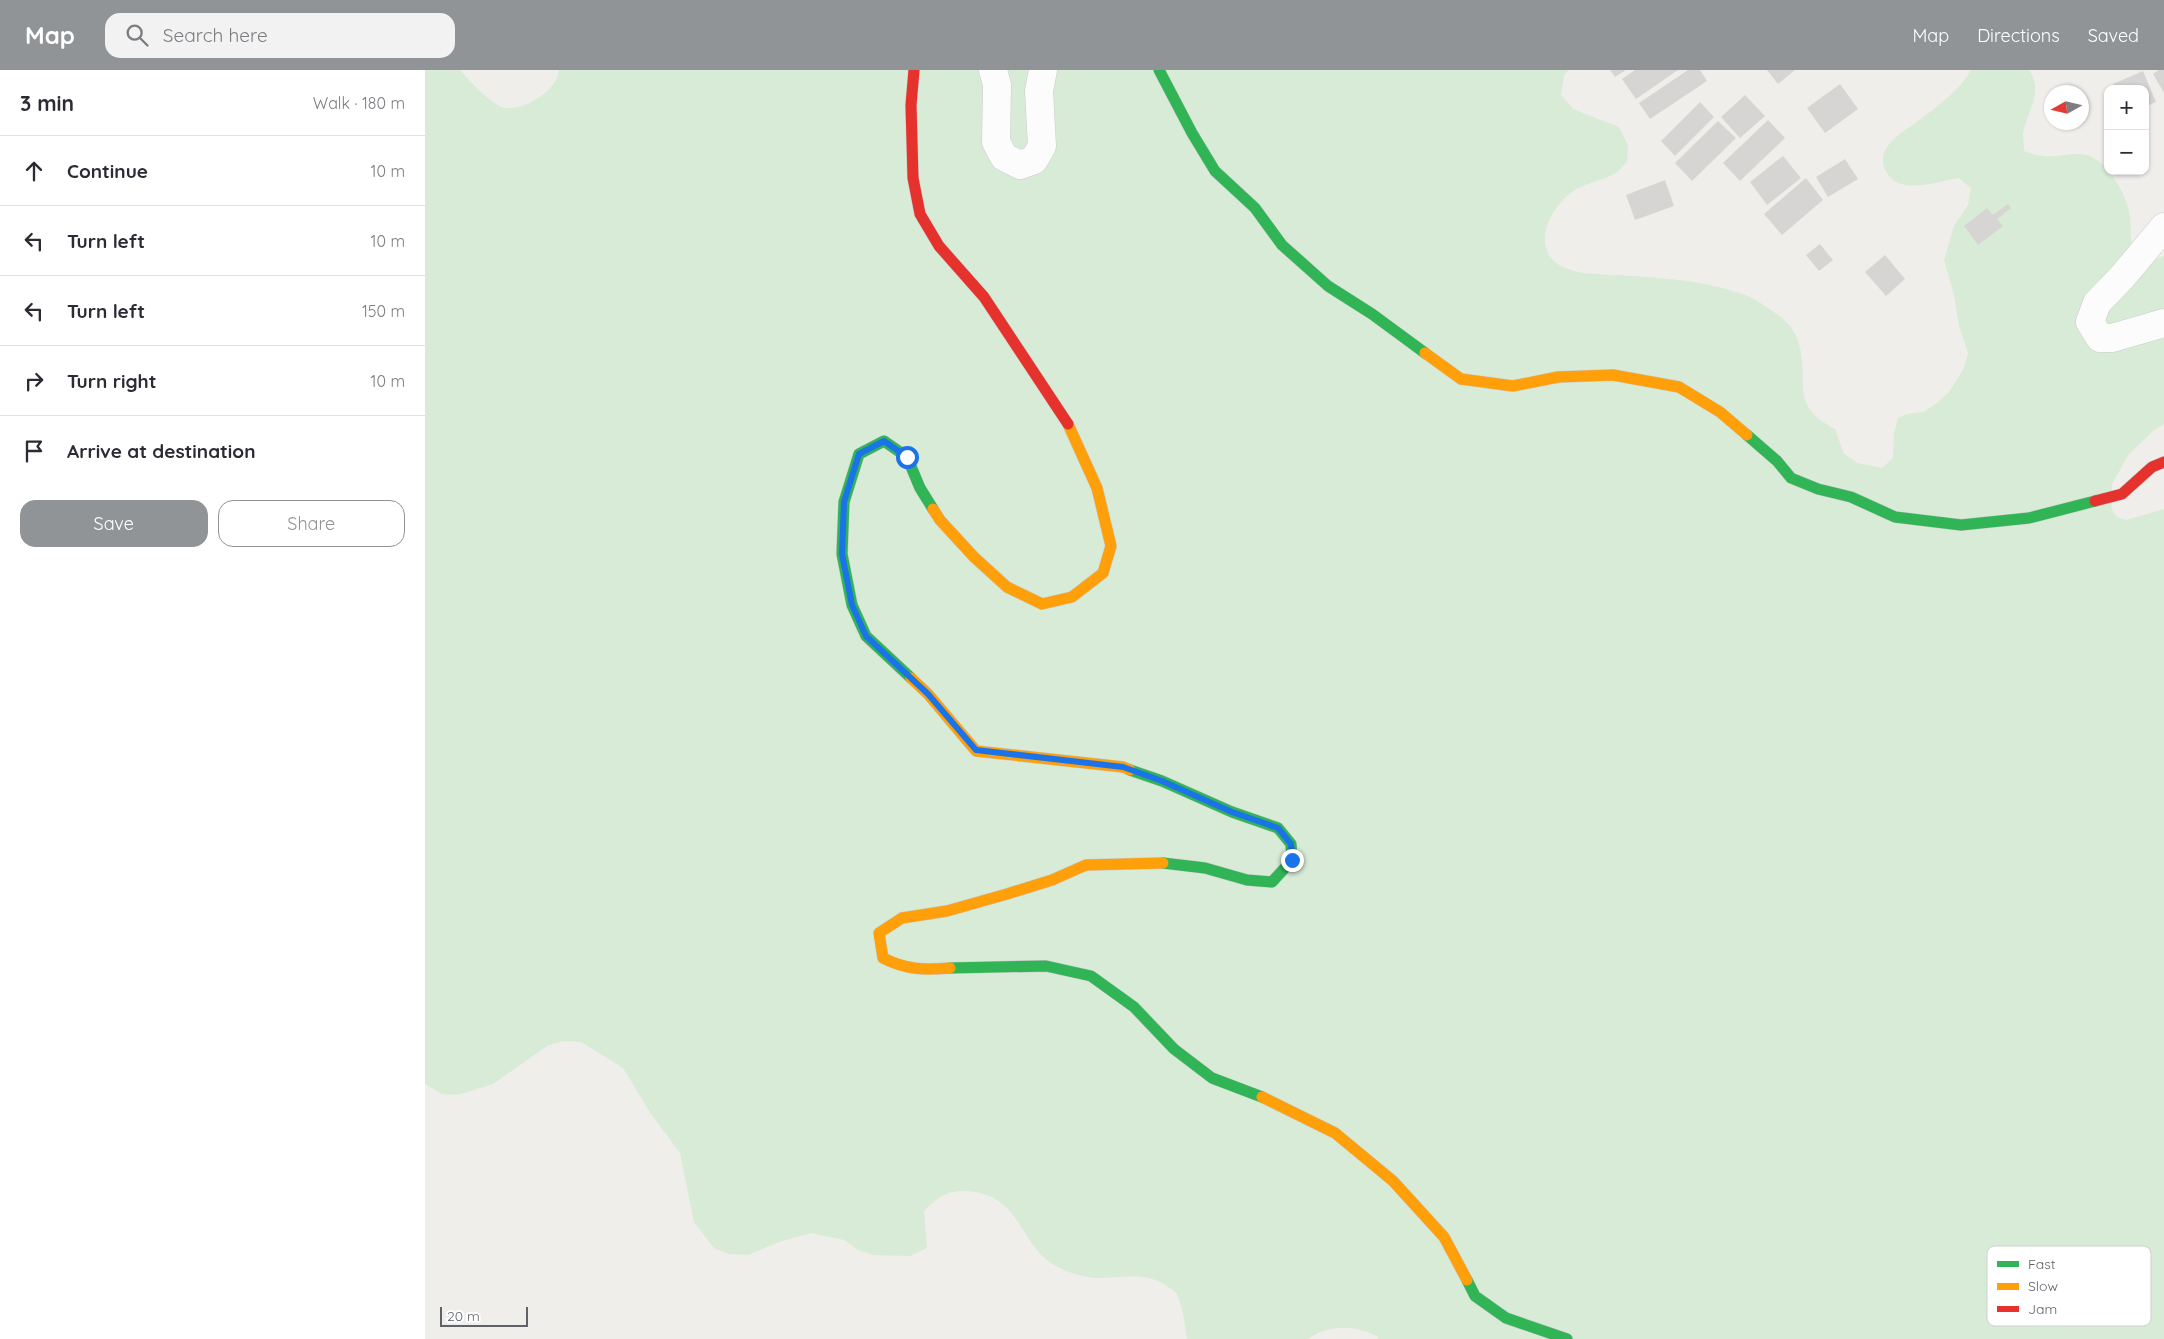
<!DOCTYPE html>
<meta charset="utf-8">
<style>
body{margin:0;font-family:Quicksand,sans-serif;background:#f2f2f3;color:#2b2b33}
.controls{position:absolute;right:15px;top:15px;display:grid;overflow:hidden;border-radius:10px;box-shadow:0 1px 4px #0004}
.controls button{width:45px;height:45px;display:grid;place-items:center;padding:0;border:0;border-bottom:1px solid #e1e1e2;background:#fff;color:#2b2b33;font:25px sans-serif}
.compass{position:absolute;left:1619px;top:15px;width:45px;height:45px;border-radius:50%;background:#fff;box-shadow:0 1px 4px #0004;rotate:262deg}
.scale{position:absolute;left:15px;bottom:12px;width:88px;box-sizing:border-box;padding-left:5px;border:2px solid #5f6368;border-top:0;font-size:14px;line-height:18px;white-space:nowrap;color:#5f6368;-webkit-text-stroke:4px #fff;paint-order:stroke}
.stop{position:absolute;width:15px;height:15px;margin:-11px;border:4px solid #1a73e8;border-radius:50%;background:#fff}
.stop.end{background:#1a73e8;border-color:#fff;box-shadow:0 1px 5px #0008}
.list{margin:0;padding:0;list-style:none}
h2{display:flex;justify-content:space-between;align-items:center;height:65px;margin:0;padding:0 20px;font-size:21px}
h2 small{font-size:16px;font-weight:400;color:#7c7c81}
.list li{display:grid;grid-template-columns:32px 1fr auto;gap:15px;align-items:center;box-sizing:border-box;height:70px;padding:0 20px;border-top:1px solid #e1e1e2}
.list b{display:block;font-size:19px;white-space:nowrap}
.list em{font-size:16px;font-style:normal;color:#7c7c81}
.actions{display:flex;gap:10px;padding:15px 20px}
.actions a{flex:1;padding:11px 0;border:1px solid #919496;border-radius:15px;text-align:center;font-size:18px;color:#919496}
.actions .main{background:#919496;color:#fff}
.icon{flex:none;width:28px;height:28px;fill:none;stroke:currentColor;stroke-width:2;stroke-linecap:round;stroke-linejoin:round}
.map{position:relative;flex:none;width:1739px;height:1269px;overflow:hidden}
header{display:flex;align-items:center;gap:30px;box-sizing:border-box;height:70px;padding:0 25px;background:#919496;color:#fff}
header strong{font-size:24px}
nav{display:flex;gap:28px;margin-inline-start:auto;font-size:18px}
.search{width:350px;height:45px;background:#f2f2f3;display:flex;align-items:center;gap:12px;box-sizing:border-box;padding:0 18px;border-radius:15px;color:#7c7c81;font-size:19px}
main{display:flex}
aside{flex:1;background:#fff}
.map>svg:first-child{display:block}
.green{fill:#d8ebd6}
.building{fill:#d6d5d3}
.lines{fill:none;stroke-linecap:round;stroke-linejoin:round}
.street-casing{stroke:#cbcccc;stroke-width:29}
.fast-casing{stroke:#cacacb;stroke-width:12}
.slow-casing{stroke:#cacacb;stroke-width:12}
.jam-casing{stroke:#cacacb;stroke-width:12}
.street{stroke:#fdfcfc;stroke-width:28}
.fast{stroke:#30b455;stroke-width:11}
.slow{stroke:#ff9f0a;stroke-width:11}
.jam{stroke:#e5322d;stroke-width:11}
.route{stroke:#1a73e8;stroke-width:6}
.key{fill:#fff;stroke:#cfd0d2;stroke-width:1}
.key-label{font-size:14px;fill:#5f6368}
</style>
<header>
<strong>Map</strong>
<div class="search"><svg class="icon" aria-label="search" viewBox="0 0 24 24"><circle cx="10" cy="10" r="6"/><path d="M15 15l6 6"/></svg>Search here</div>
<nav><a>Map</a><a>Directions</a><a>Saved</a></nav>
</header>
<main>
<aside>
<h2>3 min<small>Walk · 180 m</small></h2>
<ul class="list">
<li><svg class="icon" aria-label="ahead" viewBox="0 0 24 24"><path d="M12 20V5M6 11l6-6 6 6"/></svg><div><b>Continue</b></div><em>10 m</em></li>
<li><svg class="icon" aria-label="left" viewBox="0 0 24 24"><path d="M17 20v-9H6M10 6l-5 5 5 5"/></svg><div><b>Turn left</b></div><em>10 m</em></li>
<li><svg class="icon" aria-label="left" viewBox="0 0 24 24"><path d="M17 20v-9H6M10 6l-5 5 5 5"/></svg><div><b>Turn left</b></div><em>150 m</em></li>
<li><svg class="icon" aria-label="right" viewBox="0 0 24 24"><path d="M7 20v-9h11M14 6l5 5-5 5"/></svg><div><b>Turn right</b></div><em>10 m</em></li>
<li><svg class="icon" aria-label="arrive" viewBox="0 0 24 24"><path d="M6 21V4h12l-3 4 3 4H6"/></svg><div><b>Arrive at destination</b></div></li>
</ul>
<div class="actions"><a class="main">Save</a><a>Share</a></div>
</aside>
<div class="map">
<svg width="1739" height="1269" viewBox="0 0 1739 1269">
<rect width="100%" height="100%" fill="#efeeea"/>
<path class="green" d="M 0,0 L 35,0 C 44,10 66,35 80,38 C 99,41 133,20 134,0 L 1143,0 L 1139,6 L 1136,25 L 1148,39 L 1194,57 L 1203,75 L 1202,92 C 1197,96 1193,103 1187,105 C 1173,112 1153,115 1142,126 C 1126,141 1111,168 1126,188 C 1132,197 1147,200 1157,203 C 1211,207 1268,206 1320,225 C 1329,228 1338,235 1346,240 C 1358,248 1369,257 1373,271 C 1386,312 1362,334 1410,359 L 1419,384 L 1433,393 L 1457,398 L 1468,388 L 1469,363 L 1473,348 L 1482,344 L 1498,342 L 1512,333 L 1524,322 L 1538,300 L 1541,291 L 1543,283 L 1534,256 L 1529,225 L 1519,190 L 1529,156 L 1543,135 L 1546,118 L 1534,108 C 1513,111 1475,126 1462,103 C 1446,77 1481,61 1497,48 C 1514,35 1536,19 1546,0 L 1604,0 C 1620,23 1600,44 1598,65 C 1598,70 1599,75 1599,81 C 1624,91 1631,84 1655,84 C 1679,84 1699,120 1704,141 C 1707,154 1704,167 1708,179 L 1723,192 L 1739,186 L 1739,354 L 1728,361 L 1704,384 L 1687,414 L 1687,440 L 1692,447 L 1701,450 L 1739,439 L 1739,1269 L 953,1269 L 952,1266 C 929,1255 904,1254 883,1269 L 762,1269 C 760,1255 758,1238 752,1224 C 750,1221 746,1219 743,1217 C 721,1200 696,1209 670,1208 C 657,1207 645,1203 633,1197 C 593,1178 599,1124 541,1121 C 522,1120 511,1128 499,1141 L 502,1178 L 485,1186 L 448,1185 L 433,1180 L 419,1170 L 386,1163 L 354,1172 L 323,1185 L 304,1184 L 289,1178 L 269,1152 L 255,1083 L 226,1044 L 198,998 L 156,972 L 138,971 L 122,976 L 68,1014 L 33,1025 L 17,1024 L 0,1014 Z"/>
<path class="building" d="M 1185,0 L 1201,0 L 1190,7 Z
M 1210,0 L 1253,0 L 1211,29 L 1197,9 Z
M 1263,0 L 1275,0 L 1282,11 L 1225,49 L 1214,33 Z
M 1342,0 L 1370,0 L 1353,14 Z
M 1734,0 L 1739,0 L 1739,23 L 1728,4 Z
M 1718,1 L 1731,32 L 1720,37 L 1720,19 L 1690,19 L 1688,14 Z
M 1415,14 L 1433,39 L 1400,63 L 1382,38 Z
M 1320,25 L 1340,46 L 1315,68 L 1296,47 Z
M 1275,32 L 1289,47 L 1250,86 L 1236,71 Z
M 1343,50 L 1360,68 L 1315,111 L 1298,93 Z
M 1293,51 L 1311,68 L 1267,111 L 1250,93 Z
M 1358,86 L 1376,108 L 1342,135 L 1325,112 Z
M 1420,89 L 1433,109 L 1403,127 L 1391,107 Z
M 1381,108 L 1398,130 L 1357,165 L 1339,144 Z
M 1240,110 L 1249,136 L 1210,150 L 1201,125 Z
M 1583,134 L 1586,138 L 1572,149 L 1578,156 L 1553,175 L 1539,156 L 1562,138 L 1568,145 Z
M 1395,174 L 1408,190 L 1394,201 L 1381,185 Z
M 1460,185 L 1480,209 L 1461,226 L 1440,202 Z"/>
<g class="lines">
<g class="street-casing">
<path id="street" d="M 568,0 L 572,15 L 571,72 L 579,87 L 595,95 L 609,90 L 617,76 L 614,21 L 618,0
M 1739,157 L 1698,206 L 1672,233 L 1665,252 L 1675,268 L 1687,268 L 1739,253"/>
</g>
<g class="fast-casing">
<path id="fast" d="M 734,0 L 767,63 L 790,101 L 830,138 L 857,175 L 903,216 L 947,244 L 1000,283
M 1322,365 L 1352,391 L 1366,408 L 1393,419 L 1426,427 L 1470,447 L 1536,455 L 1604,448 L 1670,431
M 486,608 L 441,566 L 427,535 L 417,484 L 419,432 L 434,384 L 459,371 L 482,387 L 495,418 L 508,439
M 705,700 L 737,711 L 807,742 L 853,758 L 866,774 L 867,790 L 847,812 L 822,810 L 780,798 L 738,793
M 525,898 L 621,896 L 666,906 L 709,937 L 749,979 L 787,1008 L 837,1027
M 1042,1210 L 1050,1226 L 1081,1248 L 1142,1269"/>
</g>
<g class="slow-casing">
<path id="slow" d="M 1000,283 L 1036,309 L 1088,316 L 1133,307 L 1188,305 L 1254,317 L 1295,342 L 1322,365
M 508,439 L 515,450 L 549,487 L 582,517 L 617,534 L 647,527 L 678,503 L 686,476 L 672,418 L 643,354
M 486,608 L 503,624 L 551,681 L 698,697 L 705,700
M 525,898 C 498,900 482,900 458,888 L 454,863 L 477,848 L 522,841 L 582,824 L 627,810 L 661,795 L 738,793
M 837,1027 L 910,1063 L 968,1111 L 1019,1167 L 1042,1210"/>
</g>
<g class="jam-casing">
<path id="jam" d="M 489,0 L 486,35 L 488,108 L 495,144 L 514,176 L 559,227 L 643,354
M 1670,431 L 1697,424 L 1727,397 L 1739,392"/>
</g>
<use href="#street" class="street"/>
<use href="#fast" class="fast"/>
<use href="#slow" class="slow"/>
<use href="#jam" class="jam"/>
</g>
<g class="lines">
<path class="route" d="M 482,387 L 459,371 L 434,384 L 419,432 L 417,484 L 427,535 L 441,566 L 503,624 L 551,680 L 698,697 L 737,711 L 807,742 L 853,758 L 866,774 L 867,790"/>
</g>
<rect x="1562" y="1176" width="164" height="80" rx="8" class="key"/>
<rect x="1572" y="1191" width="22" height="6" fill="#30b455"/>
<rect x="1572" y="1213" width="22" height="7" fill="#ff9f0a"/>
<rect x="1572" y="1236" width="22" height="6" fill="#e5322d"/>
<g class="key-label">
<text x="1603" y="1199">Fast</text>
<text x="1603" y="1221">Slow</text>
<text x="1603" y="1244">Jam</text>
</g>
</svg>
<div class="controls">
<button>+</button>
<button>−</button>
</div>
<svg class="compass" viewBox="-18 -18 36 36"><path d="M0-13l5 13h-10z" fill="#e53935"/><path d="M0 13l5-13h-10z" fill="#7c7c81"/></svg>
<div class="scale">20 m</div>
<div class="stop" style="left:482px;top:387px"></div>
<div class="stop end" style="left:867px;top:790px"></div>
</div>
</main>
